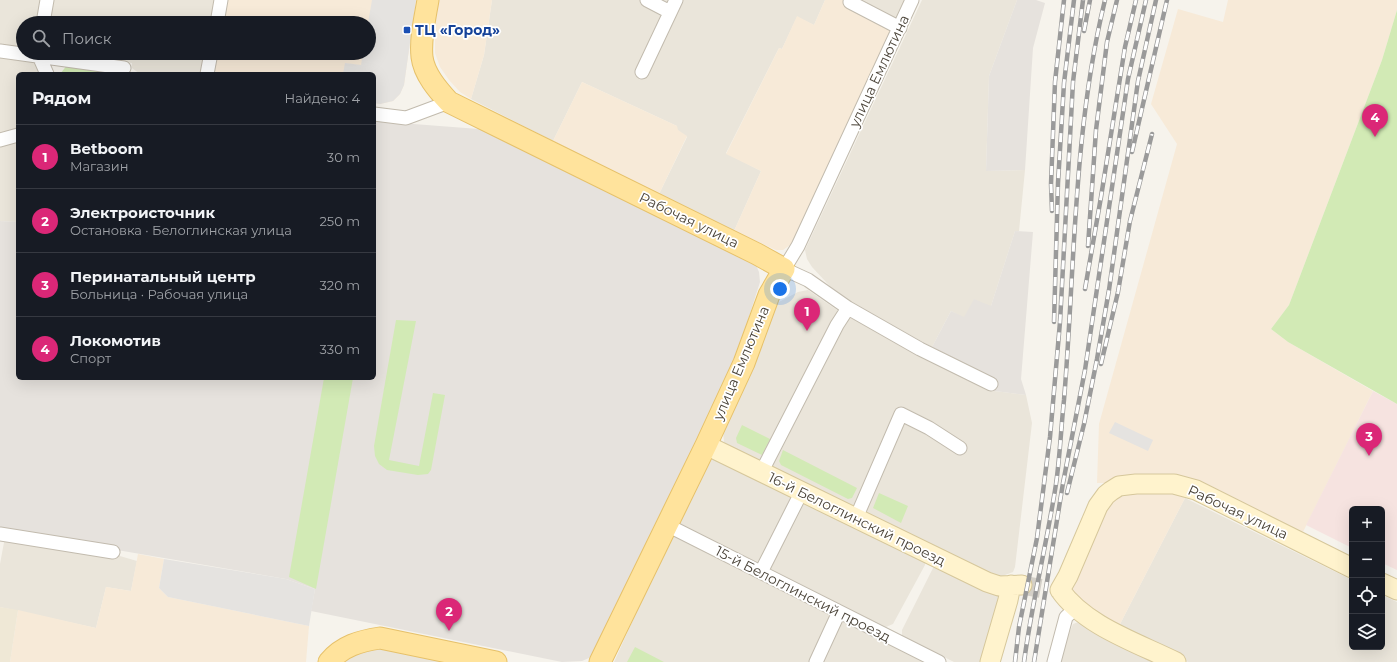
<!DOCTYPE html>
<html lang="ru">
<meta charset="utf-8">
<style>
body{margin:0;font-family:Montserrat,sans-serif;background:#242831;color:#f1f3f6}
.controls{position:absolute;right:12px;bottom:12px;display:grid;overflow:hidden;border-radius:6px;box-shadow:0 4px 16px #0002}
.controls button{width:36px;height:36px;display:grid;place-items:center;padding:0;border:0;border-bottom:1px solid #363941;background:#171b24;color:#f1f3f6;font:20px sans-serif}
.you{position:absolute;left:780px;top:289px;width:14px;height:14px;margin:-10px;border:3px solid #fff;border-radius:50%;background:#1a73e8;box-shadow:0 0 0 6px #1a73e833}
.badge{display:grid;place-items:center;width:26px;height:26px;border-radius:50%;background:#db2777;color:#fff;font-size:13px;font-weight:700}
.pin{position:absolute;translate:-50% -33px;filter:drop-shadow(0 1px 2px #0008)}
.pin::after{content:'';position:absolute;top:21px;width:14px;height:12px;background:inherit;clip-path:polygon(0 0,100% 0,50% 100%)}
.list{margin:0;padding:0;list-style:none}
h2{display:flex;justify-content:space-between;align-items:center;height:52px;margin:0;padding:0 16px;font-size:17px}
h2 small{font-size:13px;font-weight:400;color:#9ea1a6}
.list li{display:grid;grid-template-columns:26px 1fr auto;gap:12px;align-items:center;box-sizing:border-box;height:64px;padding:0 16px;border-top:1px solid #363941}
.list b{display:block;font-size:15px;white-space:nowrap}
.list p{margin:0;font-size:13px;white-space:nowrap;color:#9ea1a6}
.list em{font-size:13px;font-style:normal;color:#9ea1a6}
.icon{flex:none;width:22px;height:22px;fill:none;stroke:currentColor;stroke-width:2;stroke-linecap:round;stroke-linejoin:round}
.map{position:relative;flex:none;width:1397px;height:662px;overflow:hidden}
.search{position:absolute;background:#171b24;box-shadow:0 4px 16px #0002;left:16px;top:16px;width:360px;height:44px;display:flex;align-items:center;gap:10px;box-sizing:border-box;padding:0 14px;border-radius:22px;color:#9ea1a6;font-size:15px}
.panel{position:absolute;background:#171b24;box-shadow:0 4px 16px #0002;left:16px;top:72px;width:360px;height:308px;border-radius:6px}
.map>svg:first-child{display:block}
.residential{fill:#eae5da}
.commercial{fill:#f7ead8}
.industrial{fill:#e6e2dd}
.education{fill:#efe8d6}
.medical{fill:#f6e3e0}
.green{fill:#d2eab5}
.parking{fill:#e5e3e0}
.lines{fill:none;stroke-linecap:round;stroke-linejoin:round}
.secondary-tunnel{stroke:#d4d0c8;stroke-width:19;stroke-dasharray:19 10;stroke-linecap:butt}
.street-casing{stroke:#c2bbae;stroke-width:15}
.secondary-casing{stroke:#d6c79b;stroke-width:21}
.primary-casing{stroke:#e6c16a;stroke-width:23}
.street{stroke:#fff;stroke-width:13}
.secondary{stroke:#fff3cd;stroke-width:19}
.primary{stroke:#ffe39c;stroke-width:21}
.rail-casing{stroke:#9a9a9a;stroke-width:4.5}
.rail{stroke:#fff;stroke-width:3;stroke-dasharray:9;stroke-linecap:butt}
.transit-dot{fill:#1a4fb4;stroke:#fff;stroke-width:1.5}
.labels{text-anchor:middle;stroke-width:3.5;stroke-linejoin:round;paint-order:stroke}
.transit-label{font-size:14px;font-weight:bold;fill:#164399;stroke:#fff;text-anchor:start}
.street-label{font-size:14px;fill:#4b4439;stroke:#fff}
</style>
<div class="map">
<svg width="1397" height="662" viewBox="0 0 1397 662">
<rect width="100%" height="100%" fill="#f6f3ec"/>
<path class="residential" d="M 0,0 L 42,0 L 38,23 L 23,23 L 23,51 L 0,48 Z
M 52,0 L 217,0 L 212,23 L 48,23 Z
M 492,0 L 825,0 L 814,25 L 797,17 L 782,49 L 779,48 L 726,153 L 761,171 L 734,231 L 659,194 L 687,137 L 677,130 L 677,126 L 582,82 L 553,141 L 471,99 L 484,55 Z
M 854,0 L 905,0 L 896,19 Z
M 922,0 L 1017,0 L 989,76 L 986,171 L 1025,170 L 1019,231 L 1015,231 L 991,306 L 964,318 L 951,311 L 932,347 L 839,296 L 812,267 L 807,259 L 805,250 Z
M 55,53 L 206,53 L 203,68 L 199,74 L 140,74 L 132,68 L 132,63 Z
M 0,57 L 31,61 L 40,69 L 42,74 L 18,74 L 18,129 L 0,135 Z
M 18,141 L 18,222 L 0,221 L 0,146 Z
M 808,290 L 837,310 L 837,316 L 765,459 L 757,461 L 730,449 L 724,442 L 723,432 L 762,343 L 771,316 L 777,303 L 798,292 Z
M 851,318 L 987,390 L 1026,395 L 1032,423 L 1015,567 L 1013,572 L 997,578 L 771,467 L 844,320 Z
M 716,459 L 791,493 L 793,499 L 762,562 L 757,564 L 680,524 L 680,519 L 706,464 L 711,460 Z
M 1185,498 L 1352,580 L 1352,647 L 1382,647 L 1382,595 L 1397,602 L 1397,662 L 1188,662 L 1118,628 Z
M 806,502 L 925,560 L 925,565 L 893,624 L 886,627 L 769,571 L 768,566 L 801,504 Z
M 674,534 L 831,612 L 833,617 L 812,662 L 614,662 L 671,536 Z
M 5,537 L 113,554 L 137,561 L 131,591 L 106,587 L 96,628 L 0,607 L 0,564 Z
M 937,566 L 997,594 L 1001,596 L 983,662 L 954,662 L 902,636 L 902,630 L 933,568 Z
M 842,620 L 931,662 L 821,662 Z
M 1084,620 L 1160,662 L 1057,662 L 1073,624 Z
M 380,648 L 446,662 L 342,662 L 358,652 Z"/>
<path class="commercial" d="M 228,0 L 416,0 L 404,85 L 400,94 L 393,101 L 380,104 L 374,103 L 374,74 L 217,74 L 215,71 L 218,53 L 369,53 L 369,23 L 224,23 Z
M 438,0 L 492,0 L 484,55 L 471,99 L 460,92 L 449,80 L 440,67 L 435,53 L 435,30 Z
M 825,0 L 854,0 L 896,19 L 793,243 L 783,250 L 776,250 L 734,231 L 761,171 L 726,154 L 779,48 L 782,49 L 797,16 L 814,25 Z
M 1228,0 L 1397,0 L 1397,10 L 1382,60 L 1289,305 L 1271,329 L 1288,342 L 1373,391 L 1303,532 L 1196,480 L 1166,478 L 1115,478 L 1105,483 L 1097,483 L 1099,424 L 1177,144 L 1151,104 L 1178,9 L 1223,22 Z
M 582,82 L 677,126 L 678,130 L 687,136 L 659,194 L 553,141 Z
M 1137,491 L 1168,492 L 1185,498 L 1118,628 L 1072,595 L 1071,579 L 1102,510 L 1114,497 Z
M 138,554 L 164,559 L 159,588 L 168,597 L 309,626 L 306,662 L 10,662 L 18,610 L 96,628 L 106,587 L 131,591 Z"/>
<path class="industrial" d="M 1017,0 L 1036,0 L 1045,3 L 1033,48 L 1025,170 L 986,171 L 989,76 Z
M 374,121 L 479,129 L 503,135 L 756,265 L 759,272 L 760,282 L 734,364 L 598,649 L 589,658 L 582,661 L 562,662 L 311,611 L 315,589 L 286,579 L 0,530 L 0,221 L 18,222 L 18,378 L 374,378 Z
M 1015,231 L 1033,232 L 1021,379 L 1026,395 L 987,390 L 990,378 L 932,347 L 951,311 L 964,317 L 974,299 L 991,306 Z"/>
<path class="education" d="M 0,607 L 18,610 L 10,662 L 0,662 Z"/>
<path class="medical" d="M 1373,391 L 1397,404 L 1397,570 L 1382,563 L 1382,509 L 1352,509 L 1352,548 L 1306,525 Z"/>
<path class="green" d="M 1397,10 L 1397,404 L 1288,342 L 1271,329 L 1289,305 L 1382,60 Z
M 68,64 L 126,74 L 60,74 Z
M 396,320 L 416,321 L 389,460 L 419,466 L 433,393 L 445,395 L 431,470 L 428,474 L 418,475 L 387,470 L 379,464 L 375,456 L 374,446 Z
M 324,378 L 353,378 L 316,589 L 289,577 Z
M 742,425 L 770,439 L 762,455 L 737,443 L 736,438 Z
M 783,450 L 857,488 L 852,498 L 848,499 L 781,465 L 779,461 Z
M 879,493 L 908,506 L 901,523 L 873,508 Z
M 635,647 L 664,662 L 627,662 Z"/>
<path class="parking" d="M 372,0 L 416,0 L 404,85 L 400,94 L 393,101 L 380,104 L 374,103 L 374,74 L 343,74 L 345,63 L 361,65 L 363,53 L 369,53 L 369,23 L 368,23 Z
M 1115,422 L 1153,440 L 1148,451 L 1109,433 Z
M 164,559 L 286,579 L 315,589 L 309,626 L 168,597 L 159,588 Z"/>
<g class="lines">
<path class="secondary-tunnel" d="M 1022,585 L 1049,590"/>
<g class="street-casing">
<path id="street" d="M 647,0 L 670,12
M 912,0 L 798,246 L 784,269 L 808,280 L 848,308 L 920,349 L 991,384
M 850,2 L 900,28
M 43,23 L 47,0
M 217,23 L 221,0
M 0,51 L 124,68
M 39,53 L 39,56 L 47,74
M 642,72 L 676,0
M 207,74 L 211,53
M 374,114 L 406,118 L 449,102
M 0,140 L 18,135
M 762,471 L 837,325 L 848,308
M 856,518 L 901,414 L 929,428 L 960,448
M 667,525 L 939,662
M 0,534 L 113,552
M 761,572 L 802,491
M 816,662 L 839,612
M 1054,662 L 1066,617 L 1076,608"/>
</g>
<g class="secondary-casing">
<path id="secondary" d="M 706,445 L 987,582 L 999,586 L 1022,585
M 1382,583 L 1397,590
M 1060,590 L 1068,576 L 1098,506 L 1106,495 L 1111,491 L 1119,486 L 1136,484 L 1174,484 L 1196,490 L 1352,568
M 1060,590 C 1085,626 1138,643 1176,662
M 990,662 L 1008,600 L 1011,585"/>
</g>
<g class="primary-casing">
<path id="primary" d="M 428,0 C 425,18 420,38 422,57 C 424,74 438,90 449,102 L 757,254 L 784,269 L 769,295 L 744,363 L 706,445 L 600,662
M 329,662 C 342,646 360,641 380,638 L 496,662"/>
</g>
<use href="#street" class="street"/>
<use href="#secondary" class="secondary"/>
<use href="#primary" class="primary"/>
<g class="rail-casing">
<path id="rail" d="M 1084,31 L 1090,0
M 1132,152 L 1167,0
M 1052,211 L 1051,184 L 1055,82 L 1064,0
M 1088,246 L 1096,130 L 1107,42 L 1117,0
M 1085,289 L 1101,197 L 1125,47 L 1136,0
M 1054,322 L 1058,183 L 1064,83 L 1074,0
M 1101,364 L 1118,292 L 1130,221 L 1152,134
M 1067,493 L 1084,424 L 1097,359 L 1109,290 L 1138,81 L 1156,0
M 1015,662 L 1019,627 L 1037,538 L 1050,437 L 1060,322 L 1073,82 L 1083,0
M 1024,662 C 1032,602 1047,543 1056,484 C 1060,456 1061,428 1064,400 C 1075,267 1073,131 1105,0
M 1034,662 L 1063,483 L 1085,370 L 1128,79 L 1146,0"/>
</g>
<use href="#rail" class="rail"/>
</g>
<rect class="transit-dot" x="403" y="26" width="8" height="8" rx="2"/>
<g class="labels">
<g class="transit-label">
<text x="415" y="35">ТЦ «Город»</text>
</g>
<g class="street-label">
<text transform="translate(879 71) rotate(-65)" y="5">улица Емлютина</text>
<text transform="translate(689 220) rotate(26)" y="5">Рабочая улица</text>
<text transform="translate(741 363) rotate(-67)" y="5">улица Емлютина</text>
<text transform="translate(1238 512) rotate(25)" y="5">Рабочая улица</text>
<text transform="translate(857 519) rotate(26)" y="5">16-й Белоглинский проезд</text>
<text transform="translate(803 594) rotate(27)" y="5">15-й Белоглинский проезд</text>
</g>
</g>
</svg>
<div class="controls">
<button>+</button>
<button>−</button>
<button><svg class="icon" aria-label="locate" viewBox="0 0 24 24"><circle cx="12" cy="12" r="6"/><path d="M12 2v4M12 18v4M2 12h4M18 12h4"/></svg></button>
<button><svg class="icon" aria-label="layers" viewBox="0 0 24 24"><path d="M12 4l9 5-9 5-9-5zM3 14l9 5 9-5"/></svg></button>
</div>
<div class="you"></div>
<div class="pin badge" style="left:807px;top:331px">1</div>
<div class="pin badge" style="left:449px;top:631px">2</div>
<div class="pin badge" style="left:1369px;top:456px">3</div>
<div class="pin badge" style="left:1375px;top:137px">4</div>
<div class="search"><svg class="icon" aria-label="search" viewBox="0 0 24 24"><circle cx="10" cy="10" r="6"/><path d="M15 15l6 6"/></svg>Поиск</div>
<section class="panel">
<h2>Рядом<small>Найдено: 4</small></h2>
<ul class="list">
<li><span class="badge">1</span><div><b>Betboom</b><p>Магазин</p></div><em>30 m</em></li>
<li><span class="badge">2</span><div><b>Электроисточник</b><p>Остановка · Белоглинская улица</p></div><em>250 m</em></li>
<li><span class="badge">3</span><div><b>Перинатальный центр</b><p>Больница · Рабочая улица</p></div><em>320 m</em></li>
<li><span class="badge">4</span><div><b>Локомотив</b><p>Спорт</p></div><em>330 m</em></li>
</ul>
</section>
</div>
